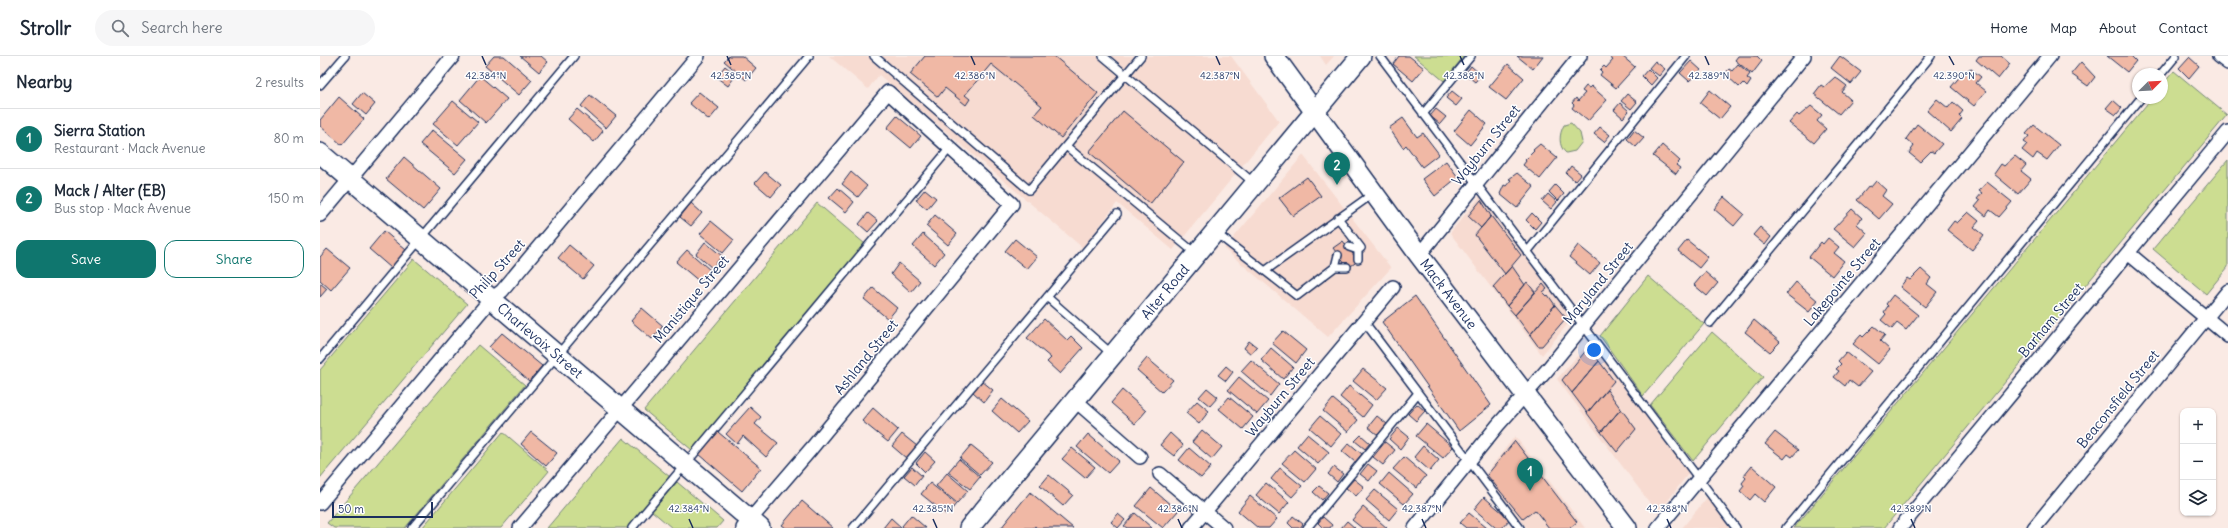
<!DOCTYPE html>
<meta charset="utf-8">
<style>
body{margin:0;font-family:Delius,sans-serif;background:#f6f6f7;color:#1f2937}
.controls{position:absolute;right:12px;bottom:12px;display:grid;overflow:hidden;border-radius:8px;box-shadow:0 1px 3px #0004}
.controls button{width:36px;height:36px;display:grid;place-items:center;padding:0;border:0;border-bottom:1px solid #e0e1e3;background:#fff;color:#1f2937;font:20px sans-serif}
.compass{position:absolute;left:1812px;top:12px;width:36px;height:36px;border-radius:50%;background:#fff;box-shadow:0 1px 3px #0004;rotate:66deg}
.scale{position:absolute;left:12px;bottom:10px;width:101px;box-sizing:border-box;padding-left:4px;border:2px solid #1b2f5e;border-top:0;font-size:11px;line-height:14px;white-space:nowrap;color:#1b2f5e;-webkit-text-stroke:3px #fff;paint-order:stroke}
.you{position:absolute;left:1274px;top:294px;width:14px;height:14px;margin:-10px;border:3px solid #fff;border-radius:50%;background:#1a73e8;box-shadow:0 0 0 6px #1a73e833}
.badge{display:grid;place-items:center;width:26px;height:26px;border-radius:50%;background:#0f766e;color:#fff;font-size:13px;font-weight:700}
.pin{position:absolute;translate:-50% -33px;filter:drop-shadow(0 1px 2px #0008)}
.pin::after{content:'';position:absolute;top:21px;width:14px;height:12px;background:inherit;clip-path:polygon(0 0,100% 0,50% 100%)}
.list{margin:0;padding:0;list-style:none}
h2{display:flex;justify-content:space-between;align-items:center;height:52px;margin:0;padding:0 16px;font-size:17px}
h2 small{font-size:13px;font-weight:400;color:#747a83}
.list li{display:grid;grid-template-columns:26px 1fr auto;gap:12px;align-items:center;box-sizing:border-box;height:60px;padding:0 16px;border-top:1px solid #e0e1e3}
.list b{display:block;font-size:15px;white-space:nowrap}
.list p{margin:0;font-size:13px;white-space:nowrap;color:#747a83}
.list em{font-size:13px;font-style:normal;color:#747a83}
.actions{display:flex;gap:8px;padding:12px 16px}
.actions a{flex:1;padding:9px 0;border:1px solid #0f766e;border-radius:12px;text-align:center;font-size:14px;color:#0f766e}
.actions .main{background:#0f766e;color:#fff}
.icon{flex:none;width:22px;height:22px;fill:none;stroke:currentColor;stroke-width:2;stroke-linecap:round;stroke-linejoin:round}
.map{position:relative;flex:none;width:1908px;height:472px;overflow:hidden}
header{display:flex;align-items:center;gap:24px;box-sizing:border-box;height:56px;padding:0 20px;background:#fff;border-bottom:1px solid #e0e1e3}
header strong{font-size:19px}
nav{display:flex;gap:22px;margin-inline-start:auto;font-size:14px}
.search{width:280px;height:36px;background:#f6f6f7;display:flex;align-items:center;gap:10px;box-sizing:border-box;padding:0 14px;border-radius:22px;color:#747a83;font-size:15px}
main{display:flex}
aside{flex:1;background:#fff}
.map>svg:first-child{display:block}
.built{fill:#f7dbd1}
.green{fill:#ccdd91;stroke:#748678}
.building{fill:#f0b8a5;stroke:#1b2f5e}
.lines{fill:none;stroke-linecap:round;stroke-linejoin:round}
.lane-casing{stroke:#1b2f5e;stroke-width:10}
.street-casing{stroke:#1b2f5e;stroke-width:16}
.secondary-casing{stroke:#1b2f5e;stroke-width:22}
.lane{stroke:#fff;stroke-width:7}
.street{stroke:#fff;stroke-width:13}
.secondary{stroke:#fff;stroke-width:19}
.ticks{fill:none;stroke:#1b2f5e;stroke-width:1.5}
.labels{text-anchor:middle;stroke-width:3;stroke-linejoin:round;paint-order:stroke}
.street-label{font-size:14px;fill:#1b2f5e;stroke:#fff}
.ticks-label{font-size:10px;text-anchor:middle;fill:#1b2f5e;stroke:#fff;stroke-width:3;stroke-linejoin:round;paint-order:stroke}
</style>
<header>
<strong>Strollr</strong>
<div class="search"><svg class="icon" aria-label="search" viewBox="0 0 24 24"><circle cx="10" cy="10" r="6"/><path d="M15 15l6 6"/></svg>Search here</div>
<nav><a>Home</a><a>Map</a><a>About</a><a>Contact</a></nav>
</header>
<main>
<aside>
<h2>Nearby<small>2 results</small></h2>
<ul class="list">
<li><span class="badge">1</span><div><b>Sierra Station</b><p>Restaurant · Mack Avenue</p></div><em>80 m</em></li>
<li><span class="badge">2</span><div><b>Mack / Alter (EB)</b><p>Bus stop · Mack Avenue</p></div><em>150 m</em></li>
</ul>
<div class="actions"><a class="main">Save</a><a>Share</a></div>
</aside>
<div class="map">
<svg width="1908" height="472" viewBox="0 0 1908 472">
<rect width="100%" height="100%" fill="#faeae4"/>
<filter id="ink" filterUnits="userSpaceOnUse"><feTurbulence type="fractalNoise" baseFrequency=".025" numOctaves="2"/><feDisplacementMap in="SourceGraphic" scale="8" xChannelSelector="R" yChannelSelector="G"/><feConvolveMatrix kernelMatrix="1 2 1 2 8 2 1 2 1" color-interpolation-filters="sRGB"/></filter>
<g filter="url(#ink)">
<path class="built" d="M 509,0 L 911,0 L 959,65 L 853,194 L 797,147 L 763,192 L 559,19 L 548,33 Z
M 1000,0 L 1014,0 L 1006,9 Z
M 983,99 L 1071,212 L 1008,281 L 904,193 Z
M 1166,133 L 1257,257 L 1222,299 L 1130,177 Z
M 1275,280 L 1370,415 L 1338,458 L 1237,323 Z
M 1195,380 L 1265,472 L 1207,472 L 1165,419 Z
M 1390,438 L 1416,472 L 1362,472 Z"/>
<path class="green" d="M 1094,0 L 1144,0 L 1124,25 Z
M 1854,15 L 1907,59 L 1564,472 L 1474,472 L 1832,42 L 1842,42 L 1842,29 Z
M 1251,67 L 1260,77 L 1262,86 L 1255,95 L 1246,97 C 1238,90 1239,78 1244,69 Z
M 1908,104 L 1908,211 L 1886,238 L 1833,193 Z
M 497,147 L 545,188 L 372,394 L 324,354 Z
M 94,203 L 147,248 L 0,422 L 0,314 Z
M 1328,220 L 1384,268 L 1323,340 L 1280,280 Z
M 1392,276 L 1443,321 L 1373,405 L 1330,349 Z
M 158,289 L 205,329 L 85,472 L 14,472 L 7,467 Z
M 183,376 L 229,415 L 181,472 L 102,472 Z
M 303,382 L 350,421 L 307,472 L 227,472 Z
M 357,426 L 403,465 L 397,472 L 352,472 L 332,455 Z"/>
<path class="building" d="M 174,0 L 184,0 L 212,24 L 199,39 L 165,10 Z
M 200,0 L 221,0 L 228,6 L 219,16 Z
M 409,0 L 422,0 L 436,12 L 426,24 L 404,5 Z
M 605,0 L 734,0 L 778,37 L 741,82 L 714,59 L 722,50 L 671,8 L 645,39 L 650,43 L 646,49 L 625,32 L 618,41 L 590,18 Z
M 1079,0 L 1089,0 L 1104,12 L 1093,25 L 1073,8 Z
M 1197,0 L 1223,0 L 1213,13 Z
M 1292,0 L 1302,0 L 1315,11 L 1296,32 L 1280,19 L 1282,16 L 1280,14 L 1284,10 L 1286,12 L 1293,4 L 1290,2 Z
M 1418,0 L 1437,0 L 1442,5 L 1432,18 L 1415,4 Z
M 1520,0 L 1541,16 L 1531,28 L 1511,12 Z
M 1659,0 L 1681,0 L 1690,8 L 1678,23 L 1656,4 Z
M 1787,0 L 1811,0 L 1816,5 L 1807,16 Z
M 1869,1 L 1879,10 L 1869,22 L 1859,12 Z
M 1335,5 L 1345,13 L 1339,20 L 1329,12 Z
M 1371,5 L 1381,14 L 1369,25 L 1360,17 Z
M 1761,6 L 1775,21 L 1768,30 L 1751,18 Z
M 1188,8 L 1204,22 L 1186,44 L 1169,31 Z
M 1418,8 L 1430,18 L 1427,22 L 1431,25 L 1427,31 L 1423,27 L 1419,31 L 1405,18 L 1409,13 L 1412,15 Z
M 405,10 L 416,19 L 408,30 L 396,21 Z
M 1151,10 L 1161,19 L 1155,26 L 1145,18 Z
M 1650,12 L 1661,21 L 1656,27 L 1666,35 L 1654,50 L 1631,31 L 1643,17 L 1645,18 Z
M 1328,13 L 1337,22 L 1331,29 L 1322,20 Z
M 160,20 L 187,43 L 166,67 L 140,44 Z
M 1515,21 L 1527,30 L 1522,36 L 1531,44 L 1519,58 L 1494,38 L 1501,29 L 1504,31 Z
M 1266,30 L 1269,32 L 1271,30 L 1287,44 L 1268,65 L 1252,52 L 1254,49 L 1252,47 L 1256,42 L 1258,45 L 1265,37 L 1262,35 Z
M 1390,34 L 1410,51 L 1400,63 L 1380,47 Z
M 1132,35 L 1142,43 L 1136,50 L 1126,42 Z
M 379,36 L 399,52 L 389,64 L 369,47 Z
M 42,37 L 55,48 L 46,59 L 33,48 Z
M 1307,38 L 1317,46 L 1311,53 L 1301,45 Z
M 270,39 L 296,60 L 286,72 L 261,50 Z
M 19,41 L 44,63 L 22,89 L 0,70 L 0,64 Z
M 1617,43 L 1628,52 L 1633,46 L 1643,55 L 1639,60 L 1642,63 L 1631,76 L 1607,55 Z
M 1793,44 L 1802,52 L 1796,59 L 1786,52 Z
M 133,45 L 158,66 L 138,89 L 113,68 Z
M 1300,47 L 1309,55 L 1303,62 L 1294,54 Z
M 1491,50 L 1502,59 L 1497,65 L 1506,73 L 1494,87 L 1469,67 L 1477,58 L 1479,60 Z
M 257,53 L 283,75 L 274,86 L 248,63 Z
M 1116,53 L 1126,61 L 1120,68 L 1110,60 Z
M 1151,54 L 1167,68 L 1150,89 L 1134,75 Z
M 803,55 L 864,106 L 830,148 L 769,96 Z
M 577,60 L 601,80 L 591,92 L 567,72 Z
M 1083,62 L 1097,81 L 1103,77 L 1119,98 L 1102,111 L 1086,89 L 1083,92 L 1069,72 Z
M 1597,68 L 1622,88 L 1614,97 L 1611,95 L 1600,106 L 1589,97 L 1594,90 L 1586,83 Z
M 1714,69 L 1739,89 L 1727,104 L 1717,97 L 1713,103 L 1702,94 L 1707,88 L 1704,86 L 1709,80 L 1706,78 Z
M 1280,71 L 1290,79 L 1284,86 L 1274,78 Z
M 112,74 L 147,103 L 135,117 L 100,88 Z
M 1314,74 L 1324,82 L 1316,91 L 1307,83 Z
M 1220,88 L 1237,102 L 1220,123 L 1203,109 L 1206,105 L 1205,104 L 1214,95 L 1213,94 Z
M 1342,89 L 1360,105 L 1356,109 L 1360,112 L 1356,118 L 1333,100 Z
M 1695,100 L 1706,109 L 1701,115 L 1711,123 L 1698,138 L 1674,118 L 1681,108 L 1684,110 Z
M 84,101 L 121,133 L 103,154 L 66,123 Z
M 1126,105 L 1138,121 L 1115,140 L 1102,123 Z
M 1251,110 L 1261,118 L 1255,125 L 1246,117 Z
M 445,116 L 461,129 L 451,141 L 435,127 Z
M 531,116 L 547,130 L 538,141 L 522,128 Z
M 1197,117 L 1214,131 L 1197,152 L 1180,138 L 1184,129 L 1186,130 L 1191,124 L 1189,123 Z
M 987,121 L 1001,140 L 973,160 L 959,142 Z
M 1556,125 L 1566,134 L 1562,140 L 1572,148 L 1559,163 L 1537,144 L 1549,130 L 1551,131 Z
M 1667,126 L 1692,146 L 1679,161 L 1670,154 L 1666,160 L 1655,151 L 1660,145 L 1657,143 L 1662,137 L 1659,135 Z
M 1235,129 L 1244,138 L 1238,145 L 1229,136 Z
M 518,132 L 534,146 L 526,156 L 509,142 Z
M 605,133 L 616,142 L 607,153 L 596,144 Z
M 1228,138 L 1237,146 L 1231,153 L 1222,145 Z
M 1404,141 L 1424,158 L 1414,170 L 1394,153 Z
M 1161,144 L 1171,160 L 1161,172 L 1148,160 Z
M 371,147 L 382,157 L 371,170 L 360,161 Z
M 1532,153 L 1542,162 L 1537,168 L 1547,177 L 1535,191 L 1513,173 Z
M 1648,156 L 1659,165 L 1654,171 L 1664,179 L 1652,194 L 1627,174 L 1634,165 L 1637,167 Z
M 548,157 L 558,165 L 548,176 L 539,168 Z
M 1212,157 L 1221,166 L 1215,173 L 1206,164 Z
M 615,159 L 637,178 L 628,189 L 606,170 Z
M 1171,160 L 1201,199 L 1185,218 L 1155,179 Z
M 391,165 L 414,184 L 403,197 L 380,178 Z
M 1440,171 L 1451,181 L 1445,189 L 1433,179 Z
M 64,175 L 86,194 L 71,212 L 49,193 Z
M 603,178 L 624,197 L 614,209 L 593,190 Z
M 1508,182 L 1519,191 L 1514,197 L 1524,205 L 1512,220 L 1489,201 L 1501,186 L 1503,188 Z
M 695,183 L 717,201 L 707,213 L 685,195 Z
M 1367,184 L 1388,201 L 1379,212 L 1358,195 Z
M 1023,185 L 1038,205 L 1028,212 L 1013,192 Z
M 385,186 L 402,200 L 392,212 L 376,198 Z
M 249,189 L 274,210 L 263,223 L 238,202 Z
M 1258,189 L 1280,207 L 1270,219 L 1249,201 Z
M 7,193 L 30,212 L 11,234 L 0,224 L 0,201 Z
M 367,194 L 390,214 L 380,226 L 356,206 Z
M 579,207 L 600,225 L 591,236 L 571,218 Z
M 1192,210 L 1205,229 L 1187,250 L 1173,231 Z
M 1601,213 L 1611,222 L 1607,228 L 1617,236 L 1605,251 L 1580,231 L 1587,222 L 1590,224 Z
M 1385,216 L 1398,227 L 1387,240 L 1374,229 Z
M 1207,226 L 1215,236 L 1195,259 L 1187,250 Z
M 1476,226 L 1498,245 L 1489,256 L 1466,238 Z
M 0,227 L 7,233 L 0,241 Z
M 1223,228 L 1227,233 L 1223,236 L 1227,240 L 1228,239 L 1235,249 L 1210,279 L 1195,259 Z
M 553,232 L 577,252 L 568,263 L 544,243 Z
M 1573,239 L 1598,259 L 1586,274 L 1577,267 L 1572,273 L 1561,264 L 1566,258 L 1564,256 L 1568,250 L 1566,248 Z
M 1095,240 L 1171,349 L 1139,375 L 1062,266 Z
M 1235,249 L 1246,262 L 1222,290 L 1218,290 L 1210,279 Z
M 322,252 L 343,270 L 332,283 L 311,265 Z
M 724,263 L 747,284 L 751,280 L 763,292 L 740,318 L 727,306 L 731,302 L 707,282 Z
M 1434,264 L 1460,286 L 1450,296 L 1425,276 Z
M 1554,270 L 1565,279 L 1560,285 L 1570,294 L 1558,308 L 1533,288 L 1541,279 L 1543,281 Z
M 963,275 L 986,294 L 976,307 L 952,287 Z
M 182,277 L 222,310 L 209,325 L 169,291 Z
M 929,285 L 937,291 L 931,298 L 924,292 Z
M 951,292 L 973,311 L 963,323 L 941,304 Z
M 1268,292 L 1279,305 L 1252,337 L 1242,324 Z
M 1526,296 L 1551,316 L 1538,331 L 1529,324 L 1525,330 L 1514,321 L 1519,315 L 1516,313 L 1521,308 L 1518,305 Z
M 827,302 L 853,324 L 842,336 L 817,314 Z
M 931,304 L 959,328 L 950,340 L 921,315 Z
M 1279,305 L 1294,325 L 1267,357 L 1252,337 Z
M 906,310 L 913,316 L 906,325 L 898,319 Z
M 1043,313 L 1067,332 L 1056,344 L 1033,325 Z
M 919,321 L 948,345 L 937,358 L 908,334 Z
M 662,325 L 673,334 L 664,346 L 653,336 Z
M 1029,330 L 1052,349 L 1043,361 L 1020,341 Z
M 887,332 L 898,341 L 890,350 L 879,341 Z
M 802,334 L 826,355 L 815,368 L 791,347 Z
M 1287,334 L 1301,353 L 1281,376 L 1267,357 Z
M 909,341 L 933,361 L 923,373 L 899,353 Z
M 682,343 L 708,365 L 697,377 L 672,355 Z
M 1013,343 L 1038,364 L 1028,376 L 1003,355 Z
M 877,345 L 889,355 L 879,368 L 866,357 Z
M 1097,348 L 1105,355 L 1096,365 L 1088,358 Z
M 430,351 L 441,361 L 435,368 L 458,387 L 446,401 L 423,380 L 417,388 L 406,378 Z
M 553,352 L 578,374 L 568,386 L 542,365 Z
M 1301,353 L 1316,373 L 1297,396 L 1281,376 Z
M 1000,360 L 1021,378 L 1011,390 L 990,372 Z
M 1057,360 L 1067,368 L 1058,379 L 1048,371 Z
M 1106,368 L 1133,391 L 1123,402 L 1096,380 Z
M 1078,372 L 1089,381 L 1080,393 L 1069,383 Z
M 882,374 L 902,391 L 892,403 L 872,386 Z
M 211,376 L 237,397 L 226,410 L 201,388 Z
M 398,376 L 441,412 L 422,435 L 379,398 Z
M 1455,376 L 1478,394 L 1472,401 L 1468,398 L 1464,403 L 1445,388 Z
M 850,377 L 863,389 L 854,400 L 840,389 Z
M 582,378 L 597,390 L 586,402 L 572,390 Z
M 768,378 L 799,405 L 788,417 L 757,391 Z
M 987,378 L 1009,396 L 998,408 L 977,390 Z
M 1041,379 L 1050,387 L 1045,393 L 1035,385 Z
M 1195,385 L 1257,466 L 1250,472 L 1229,472 L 1215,454 L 1203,463 L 1167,419 Z
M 1065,386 L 1075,394 L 1063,409 L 1053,401 Z
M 1029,387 L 1042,398 L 1035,406 L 1022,395 Z
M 651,389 L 672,406 L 660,419 L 640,402 Z
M 1103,390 L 1119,404 L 1110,415 L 1094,401 Z
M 752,392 L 775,411 L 765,422 L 742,403 Z
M 869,392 L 891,411 L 881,422 L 859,404 Z
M 974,394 L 996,413 L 985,426 L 962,407 Z
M 605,396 L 615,405 L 605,416 L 596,407 Z
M 1084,401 L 1106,420 L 1096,432 L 1073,413 Z
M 639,403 L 660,421 L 650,433 L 628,416 Z
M 1048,408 L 1057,415 L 1049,425 L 1040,418 Z
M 1432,410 L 1456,431 L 1444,446 L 1435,438 L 1430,444 L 1420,435 L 1424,430 L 1422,427 L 1426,422 L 1424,420 Z
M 592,411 L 602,420 L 595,429 L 584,420 Z
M 1014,411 L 1023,418 L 1017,426 L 1008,418 Z
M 960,412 L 982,430 L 972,441 L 951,423 Z
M 627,417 L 648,435 L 637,447 L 616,430 Z
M 1069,417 L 1093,438 L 1084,448 L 1060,428 Z
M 729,419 L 753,439 L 743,450 L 720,430 Z
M 1034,423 L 1044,431 L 1036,440 L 1026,432 Z
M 610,427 L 636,448 L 627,459 L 601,438 Z
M 946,427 L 969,446 L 959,458 L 936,439 Z
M 999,430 L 1008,437 L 1002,444 L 993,436 Z
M 831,432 L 858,455 L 843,472 L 816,450 Z
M 1055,434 L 1078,453 L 1069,464 L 1046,444 Z
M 710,436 L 753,472 L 717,472 L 715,470 L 713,472 L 681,472 Z
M 930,440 L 957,463 L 949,472 L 938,472 L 918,455 Z
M 1164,441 L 1190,463 L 1182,472 L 1176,472 L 1154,453 Z
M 482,445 L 513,472 L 466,472 L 462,469 Z
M 1043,451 L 1067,472 L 1042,472 L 1032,464 Z
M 815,457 L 832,472 L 807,472 L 804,470 Z
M 1149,457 L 1167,472 L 1146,472 L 1140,467 Z
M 798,458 L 805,464 L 798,472 L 791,466 Z
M 591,459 L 606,472 L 584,472 L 582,470 Z
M 973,460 L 983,468 L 980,472 L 973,472 L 968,467 Z
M 1003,461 L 1012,469 L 1010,472 L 1003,472 L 998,467 Z
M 571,462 L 582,472 L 563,472 Z
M 1027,465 L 1035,472 L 1021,472 Z"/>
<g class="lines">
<g class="lane-casing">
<path id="lane" d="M 554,0 L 709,134 L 821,0
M 783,0 L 934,127
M 1060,0 L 1416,472
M 1841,18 L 1856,0
M 0,29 L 25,0
M 1103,58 L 1151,0
M 746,90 L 875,197
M 1018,162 L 1041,192 L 1038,194 L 1038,203
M 896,177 L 945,215 L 1054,137
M 1029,191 L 1038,194
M 1207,196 L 1366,0
M 1015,211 L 1027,211
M 945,215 L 977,240 L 1015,211 L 1018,199
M 727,241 L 793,299
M 1043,264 L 1200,472
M 1390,267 L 1611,0
M 0,303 L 254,0
M 92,472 L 489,0
M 312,472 L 630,92
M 533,472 L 797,158
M 987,472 L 1098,337
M 1466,472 L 1821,42"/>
</g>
<g class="street-casing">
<path id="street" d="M 1899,0 L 1908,7
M 0,159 L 133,0
M 1808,197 L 1908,280
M 1099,199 L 1260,0
M 756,345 L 820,401
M 840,418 L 904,472
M 0,447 L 171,243 L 182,235 L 378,0
M 200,472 L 568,36 L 692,148 L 491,393 L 423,472
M 871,472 L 1073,231
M 1095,472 L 1178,369 L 1227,314 L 1484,0
M 1338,472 L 1730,0
M 1580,472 L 1908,76
M 1714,472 L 1908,235"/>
</g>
<g class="secondary-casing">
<g id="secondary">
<path id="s1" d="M 954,0 L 1099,199 L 1307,472"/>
<path id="s2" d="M 0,97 L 440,472"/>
<path id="s3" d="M 649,472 L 1041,0"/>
</g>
</g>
<use href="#lane" class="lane"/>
<use href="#street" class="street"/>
<use href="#secondary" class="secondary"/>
</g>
</g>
<path class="ticks" d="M 162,0 L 166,9M 407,0 L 411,9M 651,0 L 655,9M 896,0 L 900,9M 1140,0 L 1144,9M 1385,0 L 1389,9M 1629,0 L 1634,9M 369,463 L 373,472M 613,463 L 617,472M 858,463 L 862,472M 1102,463 L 1106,472M 1347,463 L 1351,472M 1591,463 L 1595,472"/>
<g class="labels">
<g class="street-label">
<text transform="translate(1166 89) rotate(-51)" y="5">Wayburn Street</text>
<text transform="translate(177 213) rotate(-48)" y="5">Philip Street</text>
<text transform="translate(1522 226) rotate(-50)" y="5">Lakepointe Street</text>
<text transform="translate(1278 227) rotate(-51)" y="5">Maryland Street</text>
<text dy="5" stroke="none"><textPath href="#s3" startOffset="307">Alter Road</textPath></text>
<text dy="5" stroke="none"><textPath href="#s1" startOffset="295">Mack Avenue</textPath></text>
<text transform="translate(371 243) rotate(-50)" y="5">Manistique Street</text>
<text transform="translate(1731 264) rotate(-50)" y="5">Barham Street</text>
<text dy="5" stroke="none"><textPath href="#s2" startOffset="289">Charlevoix Street</textPath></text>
<text transform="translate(546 301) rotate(-51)" y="5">Ashland Street</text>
<text transform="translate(960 341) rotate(-50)" y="5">Wayburn Street</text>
<text transform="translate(1798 343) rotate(-51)" y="5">Beaconsfield Street</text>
</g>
</g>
<g class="ticks-label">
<text x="166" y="23">42.384°N</text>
<text x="411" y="23">42.385°N</text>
<text x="655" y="23">42.386°N</text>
<text x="900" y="23">42.387°N</text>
<text x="1389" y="23">42.389°N</text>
<text x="1144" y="23">42.388°N</text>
<text x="1634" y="23">42.390°N</text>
<text x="369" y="456">42.384°N</text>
<text x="613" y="456">42.385°N</text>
<text x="858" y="456">42.386°N</text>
<text x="1102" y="456">42.387°N</text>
<text x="1347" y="456">42.388°N</text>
<text x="1591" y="456">42.389°N</text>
</g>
</svg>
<div class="controls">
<button>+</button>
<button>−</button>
<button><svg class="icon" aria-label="layers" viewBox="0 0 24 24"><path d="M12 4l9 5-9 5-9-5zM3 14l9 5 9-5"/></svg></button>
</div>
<svg class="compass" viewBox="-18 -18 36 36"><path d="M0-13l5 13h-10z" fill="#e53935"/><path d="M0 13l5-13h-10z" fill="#747a83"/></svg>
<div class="scale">50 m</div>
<div class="you"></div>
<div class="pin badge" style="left:1210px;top:435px">1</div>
<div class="pin badge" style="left:1017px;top:129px">2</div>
</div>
</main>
